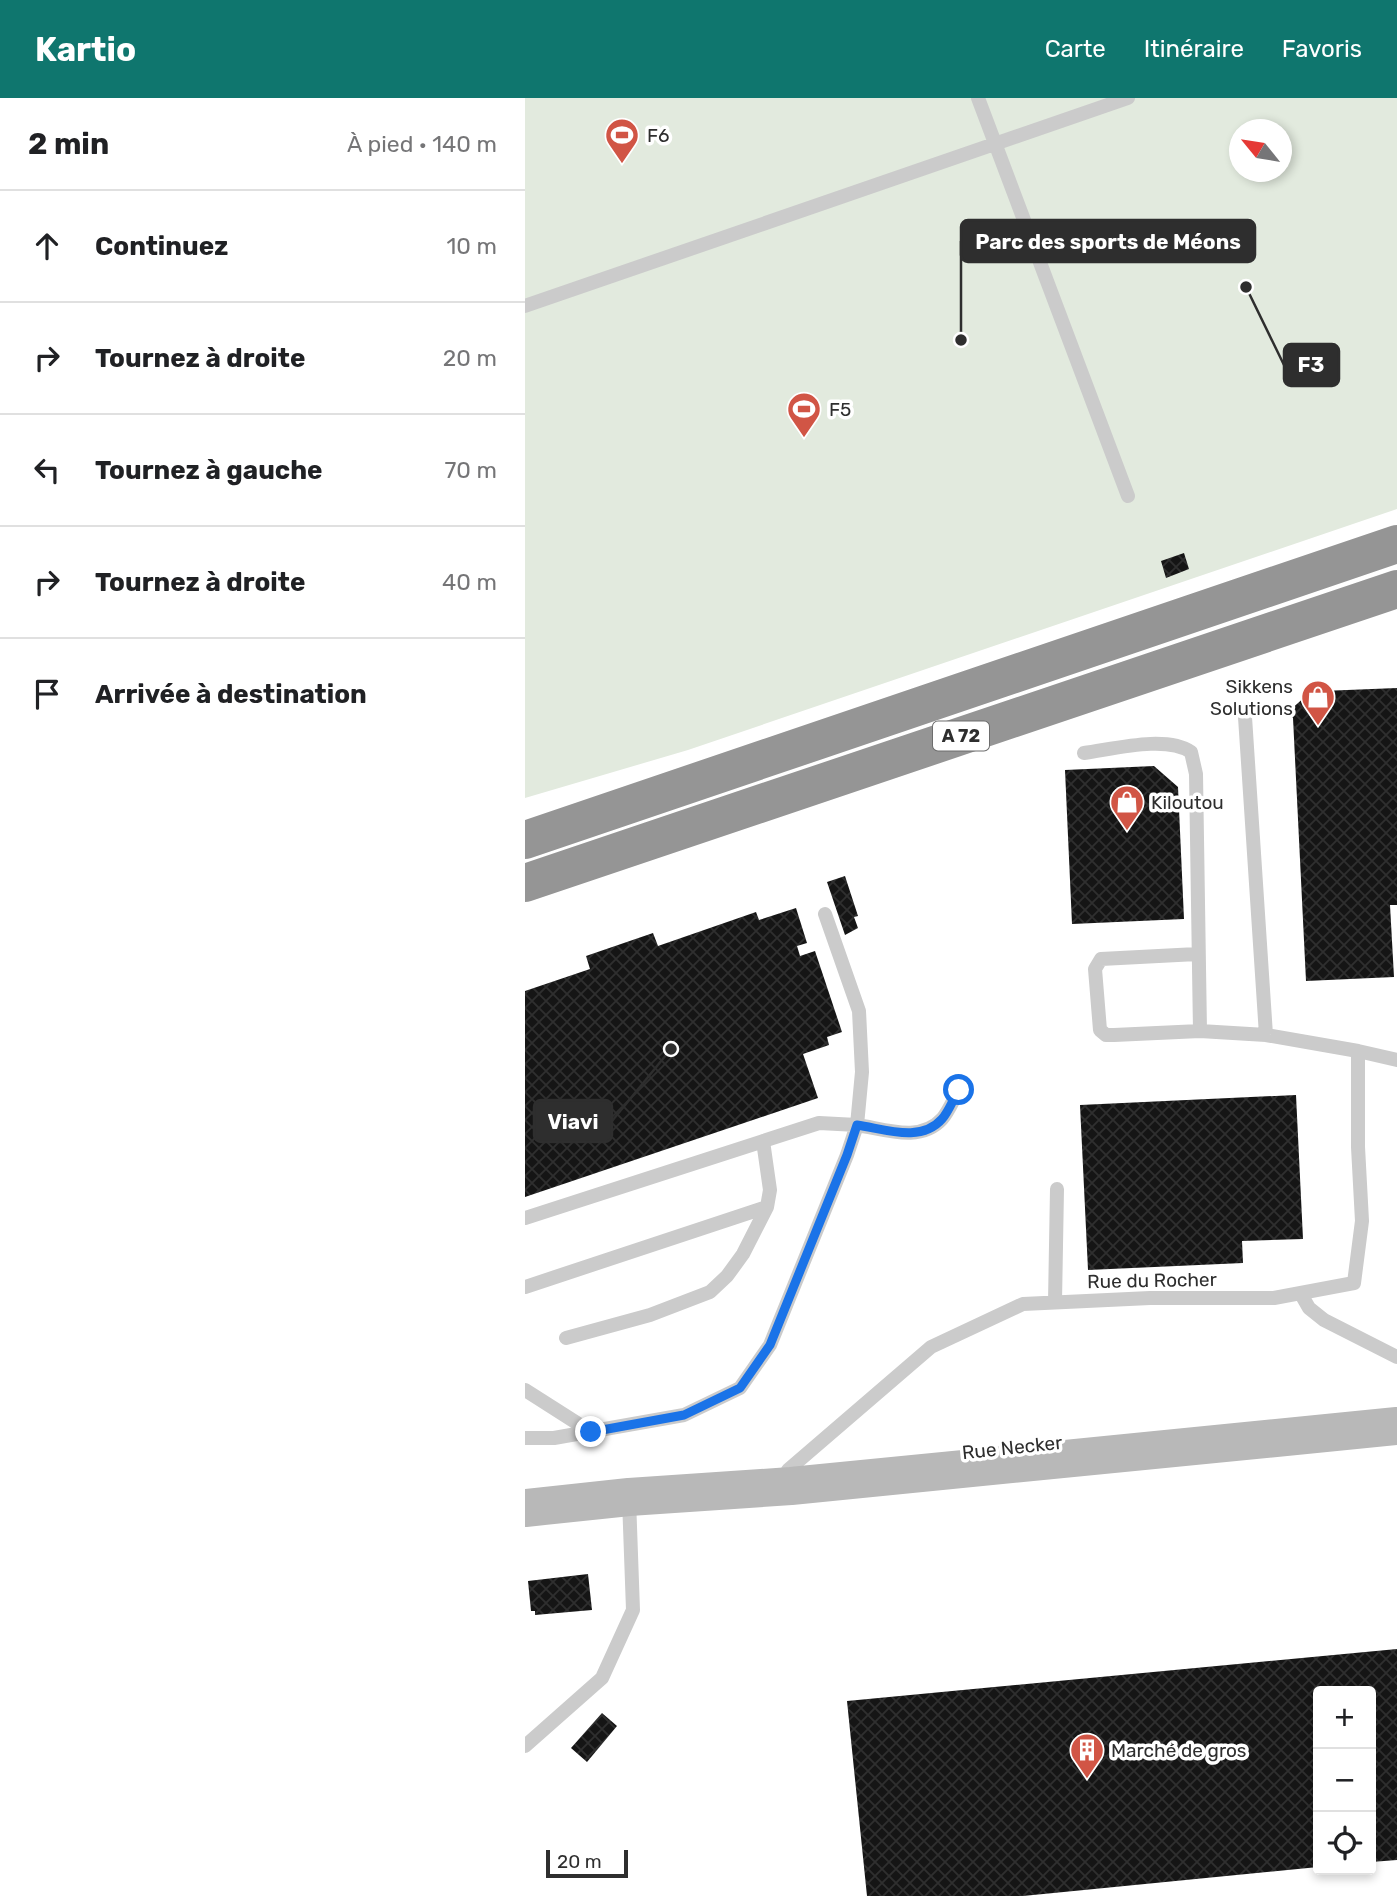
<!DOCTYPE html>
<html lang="fr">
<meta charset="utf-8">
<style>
body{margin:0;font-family:Rubik,sans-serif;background:#f6f6f6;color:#202124}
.controls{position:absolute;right:21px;bottom:21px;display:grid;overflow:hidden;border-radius:7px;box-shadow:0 4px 10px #0003}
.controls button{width:63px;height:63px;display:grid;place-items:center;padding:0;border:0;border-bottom:2px solid #e0e0e0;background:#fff;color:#202124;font:35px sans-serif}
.compass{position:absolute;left:704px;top:21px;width:63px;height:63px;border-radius:50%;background:#fff;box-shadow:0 4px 10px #0003;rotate:300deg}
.scale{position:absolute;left:21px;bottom:18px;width:82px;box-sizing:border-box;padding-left:7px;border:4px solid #2e2e2e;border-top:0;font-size:19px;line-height:24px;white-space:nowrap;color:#2e2e2e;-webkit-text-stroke:5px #fff;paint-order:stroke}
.stop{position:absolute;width:21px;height:21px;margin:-16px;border:5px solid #1a73e8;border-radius:50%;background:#fff}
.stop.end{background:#1a73e8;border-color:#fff;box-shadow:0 2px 7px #0008}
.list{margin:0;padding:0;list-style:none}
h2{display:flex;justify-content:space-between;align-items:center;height:91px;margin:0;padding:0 28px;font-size:30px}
h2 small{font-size:23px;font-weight:400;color:#757577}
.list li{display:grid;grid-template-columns:46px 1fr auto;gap:21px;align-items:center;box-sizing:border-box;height:112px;padding:0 28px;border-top:2px solid #e0e0e0}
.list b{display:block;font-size:26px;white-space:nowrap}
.list em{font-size:23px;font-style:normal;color:#757577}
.icon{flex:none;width:38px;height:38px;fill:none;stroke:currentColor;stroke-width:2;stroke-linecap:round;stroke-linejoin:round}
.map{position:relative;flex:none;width:872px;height:1798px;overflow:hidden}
header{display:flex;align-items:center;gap:42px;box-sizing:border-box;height:98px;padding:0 35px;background:#0f766e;color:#fff}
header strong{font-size:33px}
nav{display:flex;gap:38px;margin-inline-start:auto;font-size:24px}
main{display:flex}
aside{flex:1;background:#fff}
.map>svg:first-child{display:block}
.grass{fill:#e2eade;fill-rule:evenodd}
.building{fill:url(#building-cross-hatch)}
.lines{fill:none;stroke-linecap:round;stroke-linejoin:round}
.service{stroke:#cbcbcb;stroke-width:14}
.secondary{stroke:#b8b8b8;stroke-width:38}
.motorway{stroke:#959595;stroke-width:38}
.route{stroke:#1a73e8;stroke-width:9}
.labels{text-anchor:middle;stroke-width:7;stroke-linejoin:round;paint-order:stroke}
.shield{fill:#fff;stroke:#6d6d6d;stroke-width:2}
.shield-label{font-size:18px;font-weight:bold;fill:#2e2e2e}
.poi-label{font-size:19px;fill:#2e2e2e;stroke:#fff;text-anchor:start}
.street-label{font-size:19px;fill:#2e2e2e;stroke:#fff}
.leader{fill:none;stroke:#2e2e2e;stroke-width:2.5}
.callout-dot{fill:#2e2e2e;stroke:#fff;stroke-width:2.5}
.callout{fill:#2e2e2e;stroke:#2e2e2e;stroke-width:2.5}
.callout-label{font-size:21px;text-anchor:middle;font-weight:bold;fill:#fff}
</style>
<header>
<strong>Kartio</strong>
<nav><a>Carte</a><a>Itinéraire</a><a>Favoris</a></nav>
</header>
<main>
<aside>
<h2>2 min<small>À pied · 140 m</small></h2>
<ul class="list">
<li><svg class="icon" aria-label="ahead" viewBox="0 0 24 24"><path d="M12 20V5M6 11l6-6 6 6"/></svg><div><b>Continuez</b></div><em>10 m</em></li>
<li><svg class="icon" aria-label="right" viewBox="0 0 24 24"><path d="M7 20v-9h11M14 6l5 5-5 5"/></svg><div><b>Tournez à droite</b></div><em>20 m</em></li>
<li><svg class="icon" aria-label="left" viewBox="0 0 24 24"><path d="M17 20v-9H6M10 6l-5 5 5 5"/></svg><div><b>Tournez à gauche</b></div><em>70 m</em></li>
<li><svg class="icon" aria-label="right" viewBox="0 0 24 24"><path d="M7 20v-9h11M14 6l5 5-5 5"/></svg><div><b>Tournez à droite</b></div><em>40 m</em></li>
<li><svg class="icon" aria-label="arrive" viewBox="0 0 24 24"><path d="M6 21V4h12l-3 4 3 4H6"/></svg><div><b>Arrivée à destination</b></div></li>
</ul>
</aside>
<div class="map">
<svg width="872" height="1798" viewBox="0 0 872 1798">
<defs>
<pattern id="building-cross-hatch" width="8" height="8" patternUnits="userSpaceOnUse" patternTransform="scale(1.75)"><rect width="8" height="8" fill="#151515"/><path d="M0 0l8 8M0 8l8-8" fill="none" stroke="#2f2f2f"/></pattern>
</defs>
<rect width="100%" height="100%" fill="#fff"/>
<path class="grass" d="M 0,0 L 872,0 L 872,411 L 163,652 L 0,700 ZM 715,32 L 757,32 L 757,74 L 715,74 Z"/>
<path class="building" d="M 659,455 L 664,471 L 641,480 L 636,463 Z
M 792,588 L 797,593 L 872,590 L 872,807 L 865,807 L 869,879 L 781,883 L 768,620 L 763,614 Z
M 629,668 L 653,689 L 659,821 L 547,826 L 540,672 Z
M 320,778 L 333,818 L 329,819 L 333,830 L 320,837 L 302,784 Z
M 271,810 L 282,845 L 272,848 L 275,858 L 290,853 L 317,934 L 302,939 L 304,947 L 278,956 L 293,1000 L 0,1099 L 0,893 L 65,871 L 61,858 L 128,835 L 133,848 L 231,814 L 234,822 Z
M 771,997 L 778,1141 L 717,1143 L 718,1165 L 563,1172 L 555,1007 Z
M 63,1476 L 67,1512 L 10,1517 L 10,1513 L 6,1513 L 3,1483 Z
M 872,1551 L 872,1762 L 846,1764 L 846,1593 L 793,1593 L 793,1769 L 498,1798 L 342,1798 L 322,1603 Z
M 77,1615 L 92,1628 L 62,1664 L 46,1650 Z"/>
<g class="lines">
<path class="service" d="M 453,0 L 603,398
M 0,208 L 603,0
M 720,619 L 741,937 L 833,953
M 559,655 C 589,651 641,637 666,654 L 671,676 L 675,933
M 300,816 L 334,913 L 337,974 L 332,1027 C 360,1031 395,1045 417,1021 C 424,1013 428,1002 434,992
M 672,856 L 576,861 L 570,871 L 575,932 L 581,937 L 589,937 L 675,933 L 741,937
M 0,1120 L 294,1025 L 332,1027 L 322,1057 L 245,1247 L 215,1290 L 159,1317 L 29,1340 L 0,1340
M 0,1189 L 242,1109
M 776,1196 L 784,1210 L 799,1222 L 872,1259
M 530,1204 L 532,1091
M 41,1240 L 125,1217 L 185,1194 L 202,1178 L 218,1156 L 242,1109 L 245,1092 L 238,1043
M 0,1292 L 66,1334
M 265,1384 L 263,1372 L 406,1249 L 498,1206 L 625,1200 L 749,1200 L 829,1185 L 837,1123 L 833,1049 L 833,953 L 872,962
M 0,1648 L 77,1580 L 108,1512 L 104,1401"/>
<path class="secondary" d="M 0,1410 L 104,1399 L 266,1388 L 872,1328"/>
<path class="motorway" d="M 0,742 L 872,446
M 0,785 L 872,491"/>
</g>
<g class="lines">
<path class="route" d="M 66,1334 L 159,1317 L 215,1290 L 245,1247 L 322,1057 L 332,1027 C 360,1031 396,1045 417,1021 C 424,1013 428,1001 434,992"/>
</g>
<defs>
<g id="stadium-pin" transform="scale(1.75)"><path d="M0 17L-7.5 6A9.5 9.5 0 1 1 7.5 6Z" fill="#d15545" stroke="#fff"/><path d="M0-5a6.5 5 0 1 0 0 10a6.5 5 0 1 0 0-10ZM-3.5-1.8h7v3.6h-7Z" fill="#fff"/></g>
<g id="shop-pin" transform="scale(1.75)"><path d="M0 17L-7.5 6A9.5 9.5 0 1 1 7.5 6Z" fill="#d15545" stroke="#fff"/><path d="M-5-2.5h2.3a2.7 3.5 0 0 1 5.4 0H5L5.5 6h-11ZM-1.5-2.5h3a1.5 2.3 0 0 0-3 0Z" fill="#fff"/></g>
<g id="building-pin" transform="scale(1.75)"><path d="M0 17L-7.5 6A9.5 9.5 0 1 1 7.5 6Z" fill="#d15545" stroke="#fff"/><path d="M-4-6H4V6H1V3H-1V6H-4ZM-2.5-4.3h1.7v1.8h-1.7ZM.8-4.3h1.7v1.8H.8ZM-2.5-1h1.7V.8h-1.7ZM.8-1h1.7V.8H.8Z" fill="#fff"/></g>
</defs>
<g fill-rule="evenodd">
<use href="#stadium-pin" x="97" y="37"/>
<use href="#stadium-pin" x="279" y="311"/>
<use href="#shop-pin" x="793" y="599"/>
<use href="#shop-pin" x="602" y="704"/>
<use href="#building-pin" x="562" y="1652"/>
</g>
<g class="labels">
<rect class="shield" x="408" y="623.5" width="56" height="29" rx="5"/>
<g class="shield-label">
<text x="436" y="644">A 72</text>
</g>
<g class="poi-label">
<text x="122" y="44">F6</text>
<text x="304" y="318">F5</text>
<text x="768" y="595" text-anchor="end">Sikkens<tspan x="768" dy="22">Solutions</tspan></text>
<text x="626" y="711">Kiloutou</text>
<text x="586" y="1659">Marché de gros</text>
</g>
<g class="street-label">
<text transform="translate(627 1182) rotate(-1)" y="7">Rue du Rocher</text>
<text transform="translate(487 1349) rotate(-6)" y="7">Rue Necker</text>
</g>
</g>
<path class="leader" d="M436 242L436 143M721 189L759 267M146 951L87 1023"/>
<g class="callout-dot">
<circle cx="436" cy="242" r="7"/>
<circle cx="721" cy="189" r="7"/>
<circle cx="146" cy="951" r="7"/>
</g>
<g class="callout">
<rect x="436" y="122" width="294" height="42" rx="7"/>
<rect x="759" y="246" width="55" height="42" rx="7"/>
<rect x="9" y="1002" width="78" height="42" rx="7"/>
</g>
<g class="callout-label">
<text x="583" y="151">Parc des sports de Méons</text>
<text x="786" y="274">F3</text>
<text x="48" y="1031">Viavi</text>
</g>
</svg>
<div class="controls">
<button>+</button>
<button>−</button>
<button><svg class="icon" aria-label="locate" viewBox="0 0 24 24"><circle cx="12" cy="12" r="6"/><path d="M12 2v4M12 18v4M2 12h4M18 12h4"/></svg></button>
</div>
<svg class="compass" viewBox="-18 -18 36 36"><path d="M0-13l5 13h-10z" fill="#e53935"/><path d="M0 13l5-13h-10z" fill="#757577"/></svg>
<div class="scale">20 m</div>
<div class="stop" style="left:434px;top:992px"></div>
<div class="stop end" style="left:66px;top:1334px"></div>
</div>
</main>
